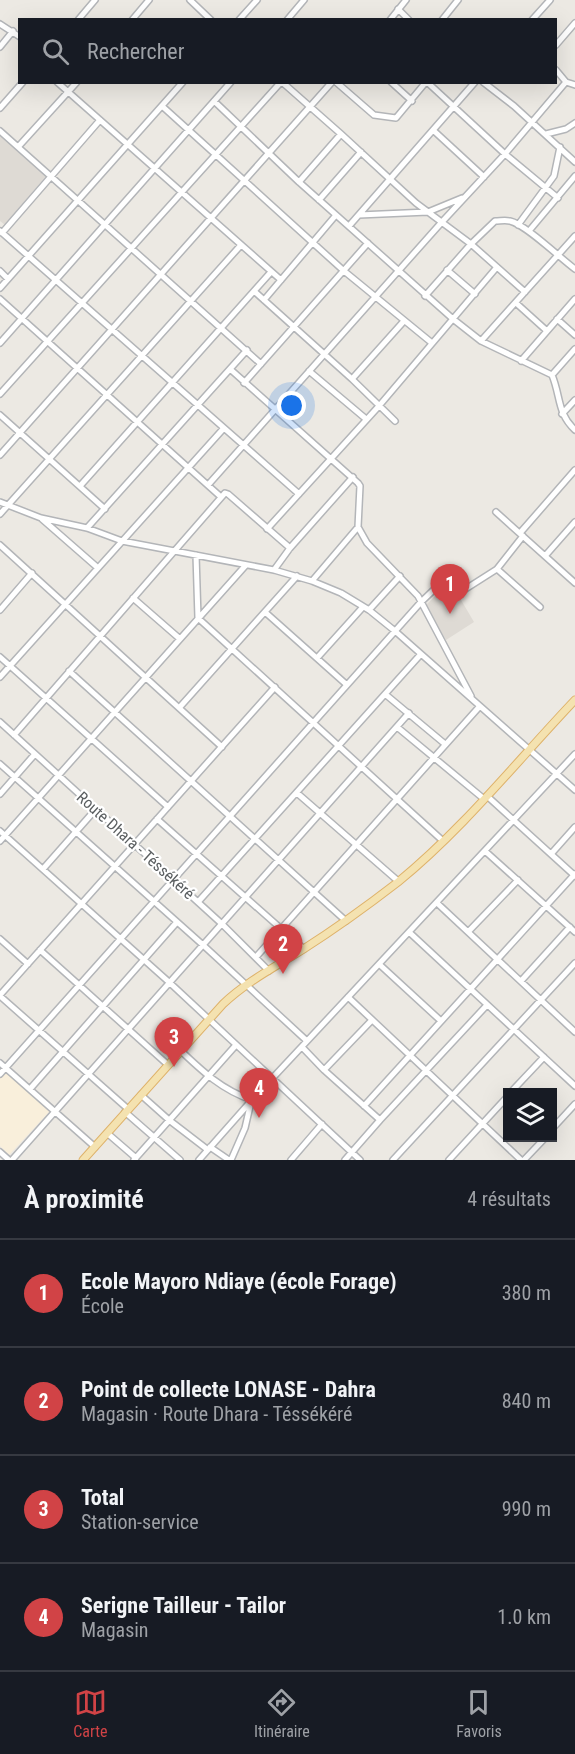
<!DOCTYPE html>
<html lang="fr">
<meta charset="utf-8">
<style>
body{margin:0;font-family:"Roboto Condensed",sans-serif;background:#242831;color:#f1f3f6}
.controls{position:absolute;right:18px;bottom:18px;display:grid;overflow:hidden;border-radius:0px;box-shadow:0 6px 24px #0002}
.controls button{width:54px;height:54px;display:grid;place-items:center;padding:0;border:0;border-bottom:2px solid #363941;background:#171b24;color:#f1f3f6;font:30px sans-serif}
.you{position:absolute;left:292px;top:406px;width:21px;height:21px;margin:-15px;border:4px solid #fff;border-radius:50%;background:#1a73e8;box-shadow:0 0 0 9px #1a73e833}
.badge{display:grid;place-items:center;width:39px;height:39px;border-radius:50%;background:#d14346;color:#fff;font-size:20px;font-weight:700}
.pin{position:absolute;translate:-50% -50px;filter:drop-shadow(0 2px 3px #0008)}
.pin::after{content:'';position:absolute;top:32px;width:21px;height:18px;background:inherit;clip-path:polygon(0 0,100% 0,50% 100%)}
.list{margin:0;padding:0;list-style:none}
h2{display:flex;justify-content:space-between;align-items:center;height:78px;margin:0;padding:0 24px;font-size:26px}
h2 small{font-size:20px;font-weight:400;color:#9ea1a6}
.list li{display:grid;grid-template-columns:39px 1fr auto;gap:18px;align-items:center;box-sizing:border-box;height:108px;padding:0 24px;border-top:2px solid #363941}
.list b{display:block;font-size:22px;white-space:nowrap}
.list p{margin:0;font-size:20px;white-space:nowrap;color:#9ea1a6}
.list em{font-size:20px;font-style:normal;color:#9ea1a6}
.icon{flex:none;width:33px;height:33px;fill:none;stroke:currentColor;stroke-width:2;stroke-linecap:round;stroke-linejoin:round}
.map{position:relative;flex:none;width:575px;height:1160px;overflow:hidden}
.search{position:absolute;background:#171b24;box-shadow:0 6px 24px #0002;left:18px;right:18px;top:18px;height:66px;display:flex;align-items:center;gap:15px;box-sizing:border-box;padding:0 21px;border-radius:0px;color:#9ea1a6;font-size:22px}
.sheet{height:510px;background:#171b24}
nav{display:flex;justify-content:space-around;align-items:center;box-sizing:border-box;height:84px;border-top:2px solid #363941;background:#171b24;font-size:16px;color:#9ea1a6}
nav a{display:grid;justify-items:center;gap:3px}
nav .on{color:#d14346}
.map>svg:first-child{display:block}
.commercial{fill:#f9efdb}
.education{fill:#dedad4}
.lines{fill:none;stroke-linecap:round;stroke-linejoin:round}
.minor-casing{stroke:#b3b5b8;stroke-width:8}
.major-casing{stroke:#deb26a;stroke-width:9}
.minor{stroke:#fff;stroke-width:5}
.major{stroke:#f4e2b0;stroke-width:7}
.labels{text-anchor:middle;stroke-width:4.5;stroke-linejoin:round;paint-order:stroke}
.street-label{font-size:16px;fill:#5b5f61;stroke:#fff}
</style>
<div class="map">
<svg width="575" height="1160" viewBox="0 0 575 1160">
<rect width="100%" height="100%" fill="#ece9e3"/>
<path class="commercial" d="M 6,1070 L 50,1111 L 9,1155 L 0,1146 L 0,1077 Z"/>
<path class="education" d="M 0,135 L 46,176 L 5,225 L 0,221 Z
M 454,588 L 474,622 L 446,640 L 425,606 L 438,593 Z"/>
<g class="lines">
<g class="minor-casing">
<path id="minor" d="M 190,0 L 211,20
M 398,9 L 409,20
M 78,20 L 95,0
M 132,20 L 149,0
M 239,20 L 257,0
M 287,20 L 304,0
M 390,20 L 406,0
M 442,20 L 458,0
M 532,20 L 550,0
M 0,24 L 20,37
M 556,45 L 575,23
M 0,47 L 13,31
M 556,70 L 566,82
M 57,82 L 281,280
M 282,82 L 341,134 L 416,203 L 471,244 L 525,292
M 336,82 L 374,115 L 396,118 L 426,82
M 391,82 L 412,101
M 427,82 L 505,154 L 558,198
M 483,82 L 514,106 L 575,162
M 214,101 L 299,182 L 453,319 L 481,341 L 552,375 C 561,397 557,413 575,430
M 162,106 L 344,271 L 432,343
M 0,108 L 23,82
M 433,130 L 484,177
M 0,131 L 261,364
M 546,134 L 566,129 L 575,123
M 18,147 L 77,82
M 299,182 L 341,134
M 319,200 L 361,152
M 359,215 L 428,212 L 462,198
M 518,225 L 554,176 L 560,147
M 349,226 L 475,82
M 0,231 L 299,494
M 529,231 L 575,176
M 2,233 L 100,120
M 447,270 L 475,294
M 0,271 L 8,279
M 0,288 L 183,82
M 254,291 L 352,379 L 395,421
M 425,296 L 471,244 L 495,221 C 500,221 505,220 510,221 C 525,224 560,258 575,269
M 0,299 L 221,497
M 264,300 L 336,215
M 516,303 L 547,331
M 557,319 L 575,335
M 481,341 L 575,236
M 0,343 L 231,82
M 521,361 L 575,299
M 230,369 L 358,483 L 360,486 L 358,527 L 367,543 L 418,596 L 471,696
M 309,371 L 366,419
M 552,375 L 575,349
M 352,379 L 404,321
M 244,383 L 368,243
M 0,394 L 281,82
M 562,414 L 575,400
M 0,415 L 105,509
M 0,455 L 332,82
M 208,485 L 441,223 L 505,154 L 566,82 L 575,85
M 80,486 L 271,272
M 0,502 L 41,518 L 87,528 L 122,541 L 274,570 L 312,581 L 341,593 L 369,610 L 395,631 L 575,790
M 496,512 L 575,583
M 0,514 L 241,245
M 42,519 L 98,568
M 87,528 L 247,350
M 267,529 L 379,406 L 497,267
M 520,533 L 575,470
M 0,545 L 222,747
M 196,555 L 198,618 L 443,841
M 545,556 L 575,522
M 497,569 L 540,607
M 274,570 L 290,548 L 353,477
M 312,581 L 358,527
M 464,590 L 497,569 L 523,536
M 133,598 L 180,639
M 0,610 L 32,573
M 369,610 L 400,576
M 265,612 L 347,685
M 0,657 L 168,807
M 317,658 L 363,607
M 69,671 L 346,921
M 0,677 L 224,428
M 385,694 L 445,744
M 179,708 L 297,576
M 0,722 L 222,924 L 269,971
M 397,727 L 484,799
M 14,735 L 225,493 L 228,494 L 290,548
M 0,764 L 203,945 L 307,1041
M 297,793 L 398,881
M 0,794 L 35,754
M 487,796 L 575,876
M 157,819 L 304,949
M 0,831 L 170,983 L 360,1160
M 0,841 L 246,565
M 485,851 L 575,932
M 551,854 L 575,827
M 43,869 L 96,809
M 198,902 L 421,654
M 437,903 L 575,1032
M 409,932 L 575,1086
M 468,932 L 518,880
M 0,939 L 28,964
M 40,950 L 167,1064
M 256,957 L 480,706
M 379,964 L 441,1021
M 521,981 L 570,927
M 0,995 L 275,687
M 0,996 L 128,1109
M 348,997 L 521,1160
M 302,1047 L 324,1070 L 380,1120
M 180,1050 C 202,1071 222,1090 252,1100
M 0,1063 L 95,1147
M 324,1070 L 372,1020
M 0,1074 L 421,602 L 443,581
M 30,1089 L 177,922
M 511,1092 L 544,1057
M 141,1095 L 169,1120 L 208,1150
M 364,1106 L 575,874
M 125,1112 L 180,1160
M 552,1129 L 575,1104
M 107,1133 L 136,1158
M 210,1147 L 229,1160
M 0,1152 L 9,1160
M 12,1160 L 409,713
M 134,1160 L 236,1045
M 199,1160 L 252,1100 L 575,754
M 231,1160 L 245,1128 L 251,1102
M 291,1160 L 322,1124
M 345,1160 L 380,1120 L 487,1005
M 393,1160 L 575,963
M 449,1160 L 508,1096
M 524,1160 L 545,1138"/>
</g>
<g class="major-casing">
<path id="major" d="M 83,1160 L 223,1004 C 246,982 275,967 302,950 C 335,929 367,906 398,882 C 464,828 517,761 575,700"/>
</g>
<use href="#minor" class="minor"/>
<use href="#major" class="major"/>
</g>
<g class="labels">
<g class="street-label">
<text transform="translate(136 845) rotate(42)" y="6">Route Dhara - Téssékéré</text>
</g>
</g>
</svg>
<div class="controls">
<button><svg class="icon" aria-label="layers" viewBox="0 0 24 24"><path d="M12 4l9 5-9 5-9-5zM3 14l9 5 9-5"/></svg></button>
</div>
<div class="you"></div>
<div class="pin badge" style="left:450px;top:614px">1</div>
<div class="pin badge" style="left:283px;top:974px">2</div>
<div class="pin badge" style="left:174px;top:1067px">3</div>
<div class="pin badge" style="left:259px;top:1118px">4</div>
<div class="search"><svg class="icon" aria-label="search" viewBox="0 0 24 24"><circle cx="10" cy="10" r="6"/><path d="M15 15l6 6"/></svg>Rechercher</div>
</div>
<section class="sheet">
<h2>À proximité<small>4 résultats</small></h2>
<ul class="list">
<li><span class="badge">1</span><div><b>Ecole Mayoro Ndiaye (école Forage)</b><p>École</p></div><em>380 m</em></li>
<li><span class="badge">2</span><div><b>Point de collecte LONASE - Dahra</b><p>Magasin · Route Dhara - Téssékéré</p></div><em>840 m</em></li>
<li><span class="badge">3</span><div><b>Total</b><p>Station-service</p></div><em>990 m</em></li>
<li><span class="badge">4</span><div><b>Serigne Tailleur - Tailor</b><p>Magasin</p></div><em>1.0 km</em></li>
</ul>
</section>
<nav>
<a class="on"><svg class="icon" aria-label="map" viewBox="0 0 24 24"><path d="M3 6l6-2 6 2 6-2v14l-6 2-6-2-6 2zM9 4v14M15 6v14"/></svg>Carte</a>
<a><svg class="icon" aria-label="directions" viewBox="0 0 24 24"><path d="M12 3l9 9-9 9-9-9zM9 14v-3h6M13 9l2 2-2 2"/></svg>Itinéraire</a>
<a><svg class="icon" aria-label="saved" viewBox="0 0 24 24"><path d="M7 4h10v16l-5-4-5 4z"/></svg>Favoris</a>
</nav>
